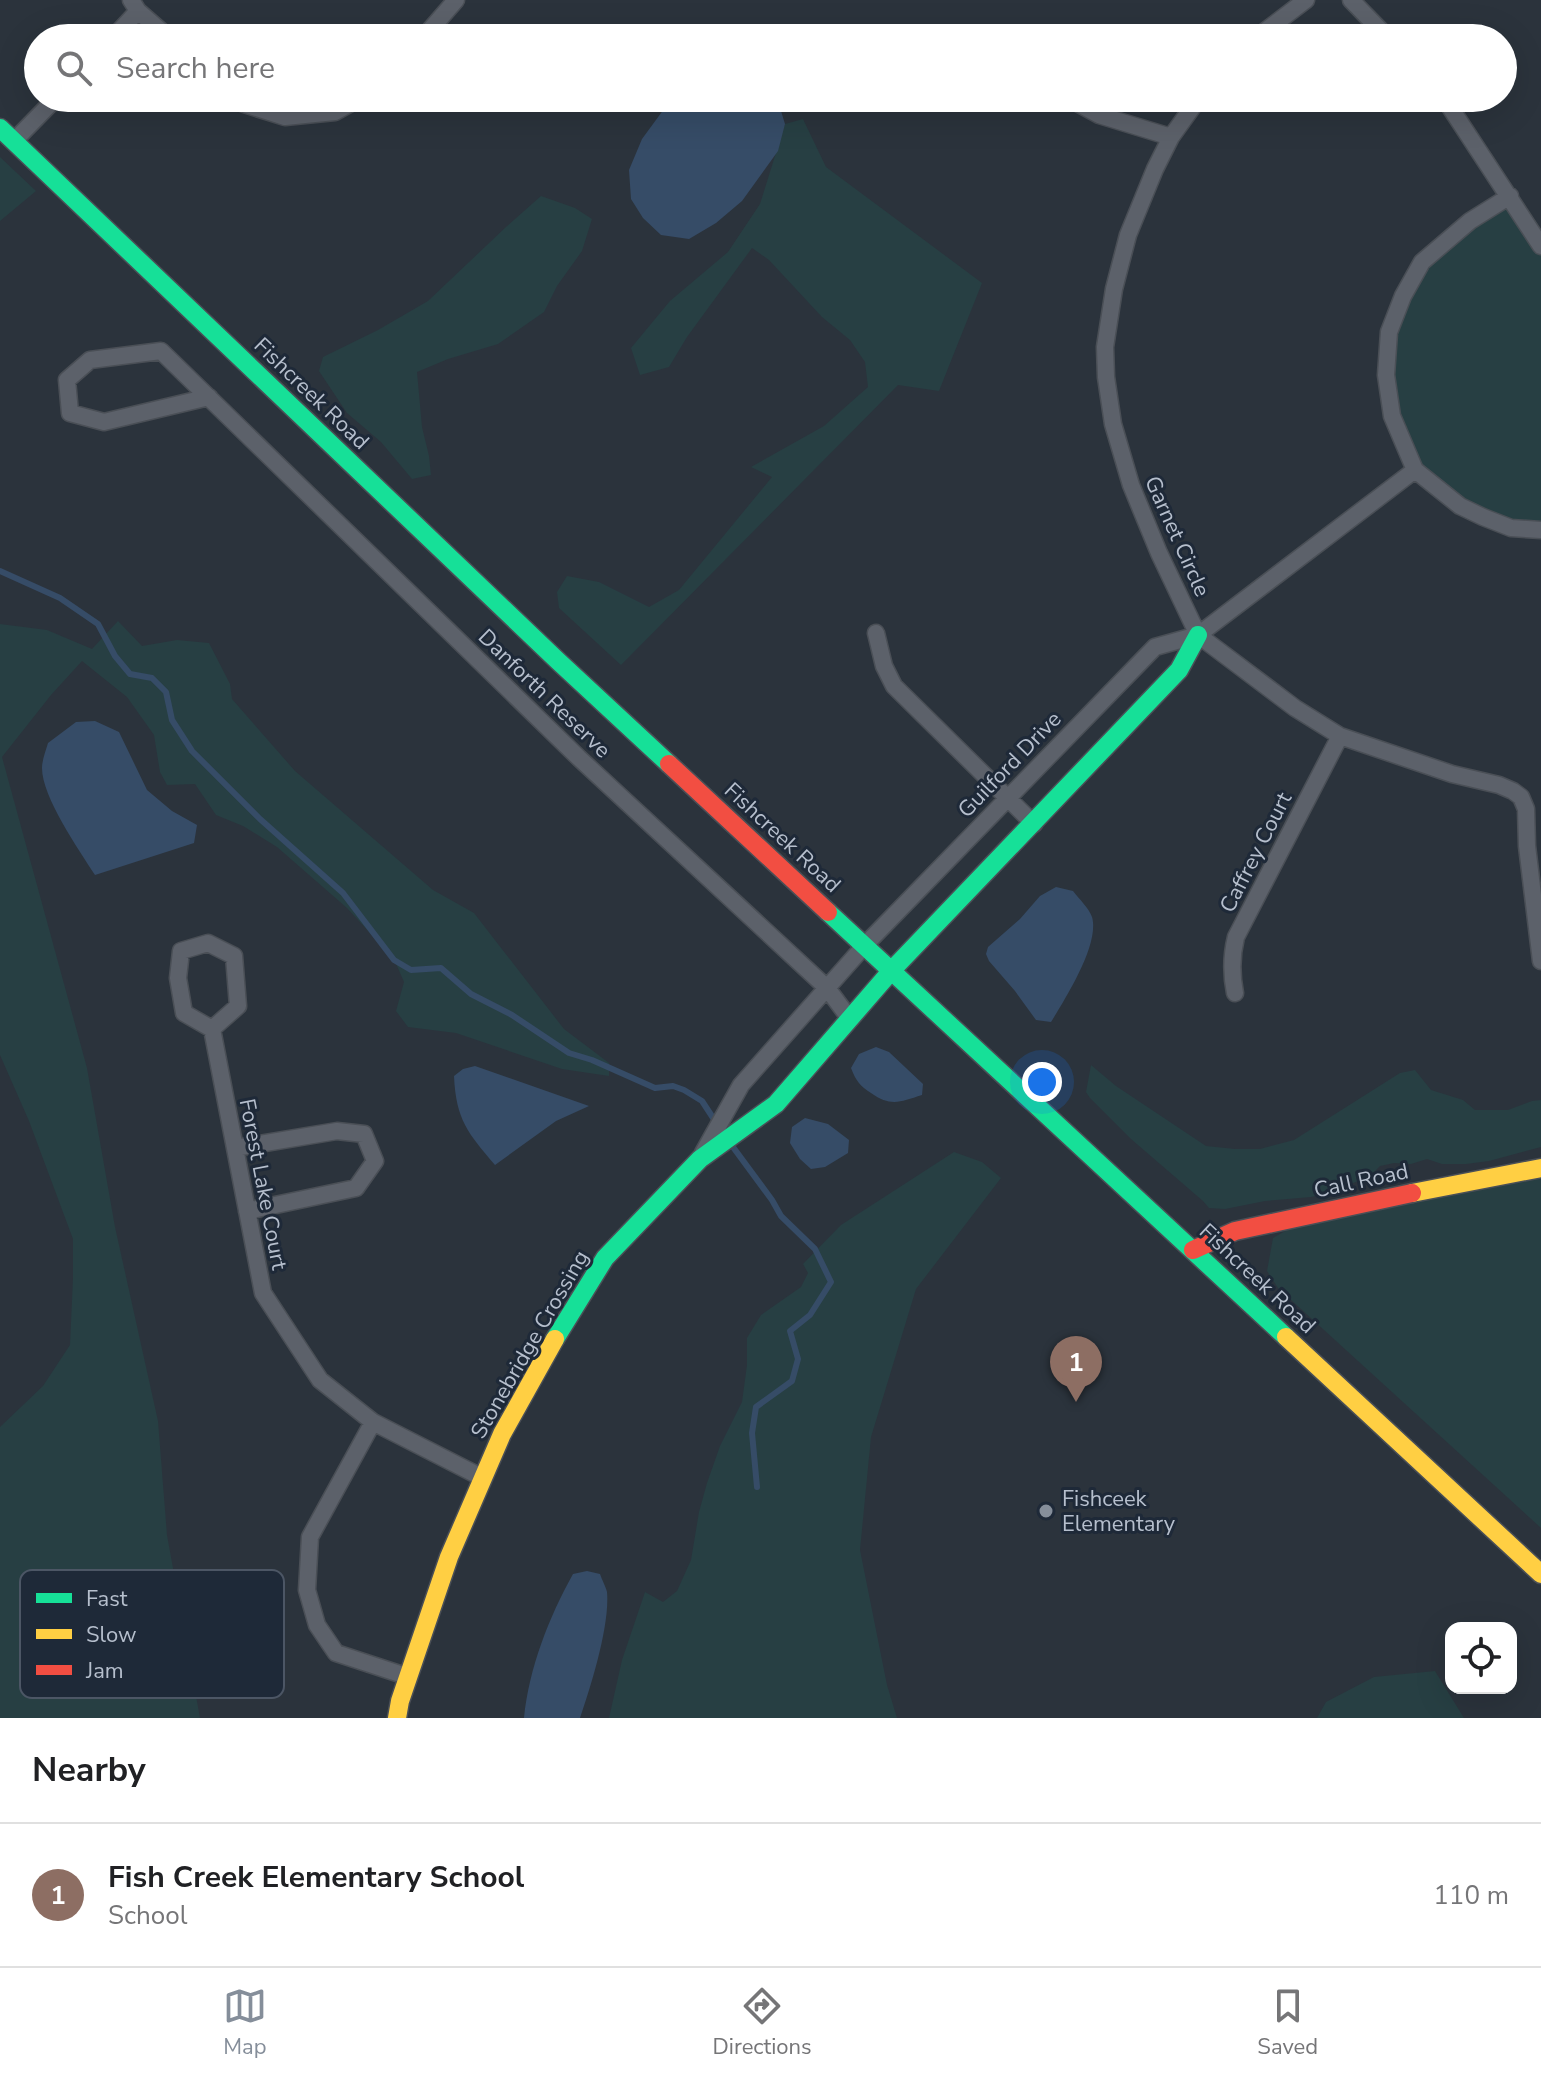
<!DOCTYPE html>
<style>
body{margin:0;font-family:"Nunito Sans",sans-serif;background:#f6f6f6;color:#202124}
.controls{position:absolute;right:24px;bottom:24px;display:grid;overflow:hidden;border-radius:16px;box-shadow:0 8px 32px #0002}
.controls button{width:72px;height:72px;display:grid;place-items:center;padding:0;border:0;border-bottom:2px solid #e0e0e0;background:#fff;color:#202124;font:40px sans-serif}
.you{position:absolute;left:1042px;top:1082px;width:28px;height:28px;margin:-20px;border:6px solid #fff;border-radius:50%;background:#1a73e8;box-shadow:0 0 0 12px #1a73e833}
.badge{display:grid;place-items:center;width:52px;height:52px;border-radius:50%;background:#858e9a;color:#fff;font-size:26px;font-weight:700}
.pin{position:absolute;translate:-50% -66px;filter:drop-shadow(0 2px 4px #0008)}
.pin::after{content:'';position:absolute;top:42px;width:28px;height:24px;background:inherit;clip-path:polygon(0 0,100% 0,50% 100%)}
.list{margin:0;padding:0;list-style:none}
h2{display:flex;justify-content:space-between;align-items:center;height:104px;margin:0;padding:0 32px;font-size:34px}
h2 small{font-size:26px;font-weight:400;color:#757577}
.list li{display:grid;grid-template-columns:52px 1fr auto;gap:24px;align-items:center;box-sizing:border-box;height:144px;padding:0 32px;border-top:2px solid #e0e0e0}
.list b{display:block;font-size:30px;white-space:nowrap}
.list p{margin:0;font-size:26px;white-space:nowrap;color:#757577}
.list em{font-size:26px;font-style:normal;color:#757577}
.icon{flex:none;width:44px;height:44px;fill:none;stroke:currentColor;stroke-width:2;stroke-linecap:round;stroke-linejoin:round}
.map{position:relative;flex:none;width:1541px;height:1718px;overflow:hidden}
.search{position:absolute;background:#fff;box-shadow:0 8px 32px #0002;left:24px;right:24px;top:24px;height:88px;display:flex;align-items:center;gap:20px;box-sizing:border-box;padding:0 28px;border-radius:44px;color:#757577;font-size:30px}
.sheet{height:248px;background:#fff}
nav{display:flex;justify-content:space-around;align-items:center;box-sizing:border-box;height:112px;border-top:2px solid #e0e0e0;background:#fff;font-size:22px;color:#757577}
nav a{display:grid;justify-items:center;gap:4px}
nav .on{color:#858e9a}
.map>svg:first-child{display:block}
.green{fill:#273f43}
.water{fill:#364c67}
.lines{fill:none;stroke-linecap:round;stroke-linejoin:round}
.stream{stroke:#364c67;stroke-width:6}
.street-casing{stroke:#4a4f56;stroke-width:19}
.fast-casing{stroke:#4a4f56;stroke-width:21}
.slow-casing{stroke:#4a4f56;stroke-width:21}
.jam-casing{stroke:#4a4f56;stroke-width:21}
.street{stroke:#5c616a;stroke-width:16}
.fast{stroke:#16e098;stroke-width:18}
.slow{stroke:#ffcf43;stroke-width:18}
.jam{stroke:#f24e42;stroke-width:18}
.poi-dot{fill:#858e9a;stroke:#1e2938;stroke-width:3}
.labels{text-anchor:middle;stroke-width:6;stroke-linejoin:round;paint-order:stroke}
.street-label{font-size:22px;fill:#b6bfcd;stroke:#1e2938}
.poi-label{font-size:22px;fill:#b6bfcd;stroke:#1e2938;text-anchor:start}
.key{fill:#1e2938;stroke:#4c5665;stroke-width:2}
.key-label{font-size:22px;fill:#b6bfcd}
</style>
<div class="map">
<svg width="1541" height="1718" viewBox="0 0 1541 1718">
<rect width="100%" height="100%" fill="#2b333c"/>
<path class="green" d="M 803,119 L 826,167 L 982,283 L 939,391 L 898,385 L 621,665 L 559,608 L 557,592 L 567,576 L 599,582 L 649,607 L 679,590 L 772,477 L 751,467 L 824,426 L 868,387 L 865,362 L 850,340 L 822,317 L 769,260 L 752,248 L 687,337 L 669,367 L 640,375 L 631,348 L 670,301 L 728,252 L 760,204 L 785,124 Z
M 0,157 L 36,191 L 0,221 Z
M 541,196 L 575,208 L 592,219 L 582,251 L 557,286 L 544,312 L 498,344 L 448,359 L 417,372 L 422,427 L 429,456 L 431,475 L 412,479 L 381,442 L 347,413 L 319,371 L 323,357 L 378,330 L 428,301 L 506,227 Z
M 1510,196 L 1541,246 L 1541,530 L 1511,528 L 1415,470 L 1392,416 L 1388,337 L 1422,262 Z
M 118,621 L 142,646 L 177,640 L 209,643 L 230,684 L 232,699 L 295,771 L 433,890 L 474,913 L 564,1029 L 609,1063 L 609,1076 L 562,1069 L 456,1033 L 408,1027 L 396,1011 L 404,982 L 394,959 L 347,908 L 277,847 L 243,826 L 216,815 L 195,784 L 167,785 L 160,772 L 154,735 L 127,697 L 82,661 L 51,695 L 2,757 L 87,1068 L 115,1227 L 158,1421 L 167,1535 L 200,1718 L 0,1718 L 0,1427 L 43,1386 L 70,1345 L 73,1278 L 73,1239 L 29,1121 L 0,1055 L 0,624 L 47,630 L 92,649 Z
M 1091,1065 L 1116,1086 L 1206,1146 L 1235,1149 L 1260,1149 L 1294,1140 L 1400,1073 L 1415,1070 L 1431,1090 L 1463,1100 L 1475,1110 L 1508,1110 L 1532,1101 L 1541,1100 L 1541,1147 L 1489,1161 L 1466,1164 L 1442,1164 L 1427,1159 L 1411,1164 L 1394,1163 L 1380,1166 L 1370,1176 L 1334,1191 L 1311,1197 L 1265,1201 L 1225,1209 L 1209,1208 L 1203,1201 L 1131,1139 L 1090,1098 L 1086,1092 Z
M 954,1152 L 982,1162 L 1001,1178 L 916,1289 L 871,1437 L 860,1550 L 887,1685 L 897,1718 L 609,1718 L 622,1660 L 645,1592 L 663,1602 L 677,1591 L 691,1560 L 699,1512 L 707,1483 L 720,1446 L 742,1402 L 747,1365 L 747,1338 L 761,1315 L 801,1287 L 808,1273 L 803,1264 L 841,1225 Z
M 1541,1176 L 1541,1528 L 1278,1288 L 1267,1271 L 1273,1238 L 1299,1223 Z
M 1435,1671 L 1464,1718 L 1317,1718 L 1326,1702 L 1374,1677 Z"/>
<path class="water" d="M 680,98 L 777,98 L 785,124 L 778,151 L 742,201 L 716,223 L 689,239 L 661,235 L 643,218 L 631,199 L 629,170 L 642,139 L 664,109 Z
M 95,721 L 119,732 L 147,790 L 172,811 L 197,825 L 194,843 L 95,875 C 79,850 42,797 42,768 C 42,760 46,750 48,743 L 76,722 Z
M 1056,887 L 1073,891 C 1079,899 1089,908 1092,917 C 1100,944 1065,999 1051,1022 L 1036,1020 L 1015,991 L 989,961 L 986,954 L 988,947 L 1020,919 L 1040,896 Z
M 876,1047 L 889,1052 L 923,1084 L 922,1095 C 900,1102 891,1107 871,1093 C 860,1086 856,1081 851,1068 L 859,1054 Z
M 475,1066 L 589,1106 L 556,1121 L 495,1165 C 468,1133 456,1120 454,1076 L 463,1069 Z
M 805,1118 L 828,1124 L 849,1140 L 848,1153 L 825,1167 L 811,1169 L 800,1159 L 790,1143 L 792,1127 Z
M 587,1571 L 600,1574 C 602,1580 606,1587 607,1592 C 610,1625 591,1686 580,1718 L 524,1718 C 529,1668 549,1617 573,1574 Z"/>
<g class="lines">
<path class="stream" d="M 0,571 L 60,598 L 98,624 L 115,656 L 130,674 L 152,678 L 166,692 L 172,720 L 192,751 L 260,819 L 343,893 L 394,960 L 411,970 L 441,968 L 471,994 L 512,1015 L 569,1053 L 592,1060 L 655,1088 L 673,1086 L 684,1090 L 702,1101 L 717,1124
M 730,1143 L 772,1200 L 781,1216 L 815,1249 L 831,1282 L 810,1315 L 790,1331 L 798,1359 L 792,1381 L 756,1407 L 752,1433 L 757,1487"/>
<g class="street-casing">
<path id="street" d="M 131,0 L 138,11 L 169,38
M 1351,0 L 1388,38
M 113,38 L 138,11
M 423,38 L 456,0
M 1256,38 L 1306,0
M 237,98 L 244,104 L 285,117 L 335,112 L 360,98
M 1068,98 L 1099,115 L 1171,137
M 1199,98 L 1171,137 L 1155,169 L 1128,235 L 1114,289 L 1105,347 L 1106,377 L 1113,424 L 1131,485 L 1159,553 L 1198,635 L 1295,708 L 1340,736 L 1452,774 L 1499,785 L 1513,791 L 1521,797 L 1526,809 L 1527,846 L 1541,961
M 1444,98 L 1541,246
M 14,141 L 56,98
M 1510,196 L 1470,221 L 1422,262 L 1403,296 L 1389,332 L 1386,375 L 1392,416 L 1415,470 L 1460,506 L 1483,517 L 1511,528 L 1541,530
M 209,397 L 104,422 L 70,413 L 67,380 L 90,360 L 161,351 L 579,758 L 827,988 L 850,1019
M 876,633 L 884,666 L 894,686 L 1034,824
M 1235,993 C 1231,973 1231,957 1236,937 L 1340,736
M 212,1029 L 184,1013 L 178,978 L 181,951 L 208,943 L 234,956 L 238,1006 L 212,1029 L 263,1293 L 320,1380 L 373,1422 L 483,1478
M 235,1148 L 337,1131 L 364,1134 L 375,1161 L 356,1188 L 247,1211
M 703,1153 L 741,1085 L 865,945 L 1155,647 L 1198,635 L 1415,470
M 373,1422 L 310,1537 L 307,1590 L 317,1625 L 336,1653 L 409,1677"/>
</g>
<g class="fast-casing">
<path id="fast" d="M 0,128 L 558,661 L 669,764
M 828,912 L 1286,1337
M 555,1339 L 605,1258 L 700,1159 L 776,1104 L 892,970 L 1179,670 L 1198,635"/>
</g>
<g class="slow-casing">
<path id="slow" d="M 1412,1193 L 1541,1168
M 1286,1337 L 1541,1574
M 397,1718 L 400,1701 L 449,1557 L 502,1434 L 555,1339"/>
</g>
<g class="jam-casing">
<path id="jam" d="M 669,764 L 828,912
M 1193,1250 L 1235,1231 L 1412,1193"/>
</g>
<use href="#street" class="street"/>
<use href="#fast" class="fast"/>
<use href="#slow" class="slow"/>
<use href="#jam" class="jam"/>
</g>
<circle class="poi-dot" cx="1046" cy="1511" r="8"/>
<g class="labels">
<g class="street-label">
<text transform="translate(312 393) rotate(44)" y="8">Fishcreek Road</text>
<text transform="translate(1178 536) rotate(66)" y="8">Garnet Circle</text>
<text transform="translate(545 693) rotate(44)" y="8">Danforth Reserve</text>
<text transform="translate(1009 764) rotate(-46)" y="8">Guilford Drive</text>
<text transform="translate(783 837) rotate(43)" y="8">Fishcreek Road</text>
<text transform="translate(1255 852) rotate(-63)" y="8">Caffrey Court</text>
<text transform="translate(1361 1180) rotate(-12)" y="8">Call Road</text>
<text transform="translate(264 1184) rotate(79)" y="8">Forest Lake Court</text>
<text transform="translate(1258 1278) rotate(43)" y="8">Fishcreek Road</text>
<text transform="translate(529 1344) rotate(-60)" y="8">Stonebridge Crossing</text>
</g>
<g class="poi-label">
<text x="1062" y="1506">Fishceek<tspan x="1062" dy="25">Elementary</tspan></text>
</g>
</g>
<rect x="20" y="1570" width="264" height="128" rx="12" class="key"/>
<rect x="36" y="1593" width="36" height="10" fill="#16e098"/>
<rect x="36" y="1629" width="36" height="10" fill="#ffcf43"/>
<rect x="36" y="1665" width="36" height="10" fill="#f24e42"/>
<g class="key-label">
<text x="86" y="1606">Fast</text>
<text x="86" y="1642">Slow</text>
<text x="86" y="1678">Jam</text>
</g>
</svg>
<div class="controls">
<button><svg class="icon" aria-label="locate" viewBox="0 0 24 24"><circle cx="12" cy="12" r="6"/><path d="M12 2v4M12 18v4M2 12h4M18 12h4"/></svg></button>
</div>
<div class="you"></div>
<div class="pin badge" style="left:1076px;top:1402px;background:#8d6e63">1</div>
<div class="search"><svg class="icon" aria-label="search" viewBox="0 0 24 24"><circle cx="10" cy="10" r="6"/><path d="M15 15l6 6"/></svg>Search here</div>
</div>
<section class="sheet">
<h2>Nearby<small></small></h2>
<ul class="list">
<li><span class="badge" style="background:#8d6e63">1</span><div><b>Fish Creek Elementary School</b><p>School</p></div><em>110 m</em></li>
</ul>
</section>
<nav>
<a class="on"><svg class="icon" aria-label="map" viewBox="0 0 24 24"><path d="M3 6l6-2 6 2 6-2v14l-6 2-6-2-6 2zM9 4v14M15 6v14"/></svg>Map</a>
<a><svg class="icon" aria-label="directions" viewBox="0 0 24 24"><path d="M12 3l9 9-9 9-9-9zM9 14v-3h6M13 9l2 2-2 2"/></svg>Directions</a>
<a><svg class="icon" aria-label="saved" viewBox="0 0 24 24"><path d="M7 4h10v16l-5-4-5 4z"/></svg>Saved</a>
</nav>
